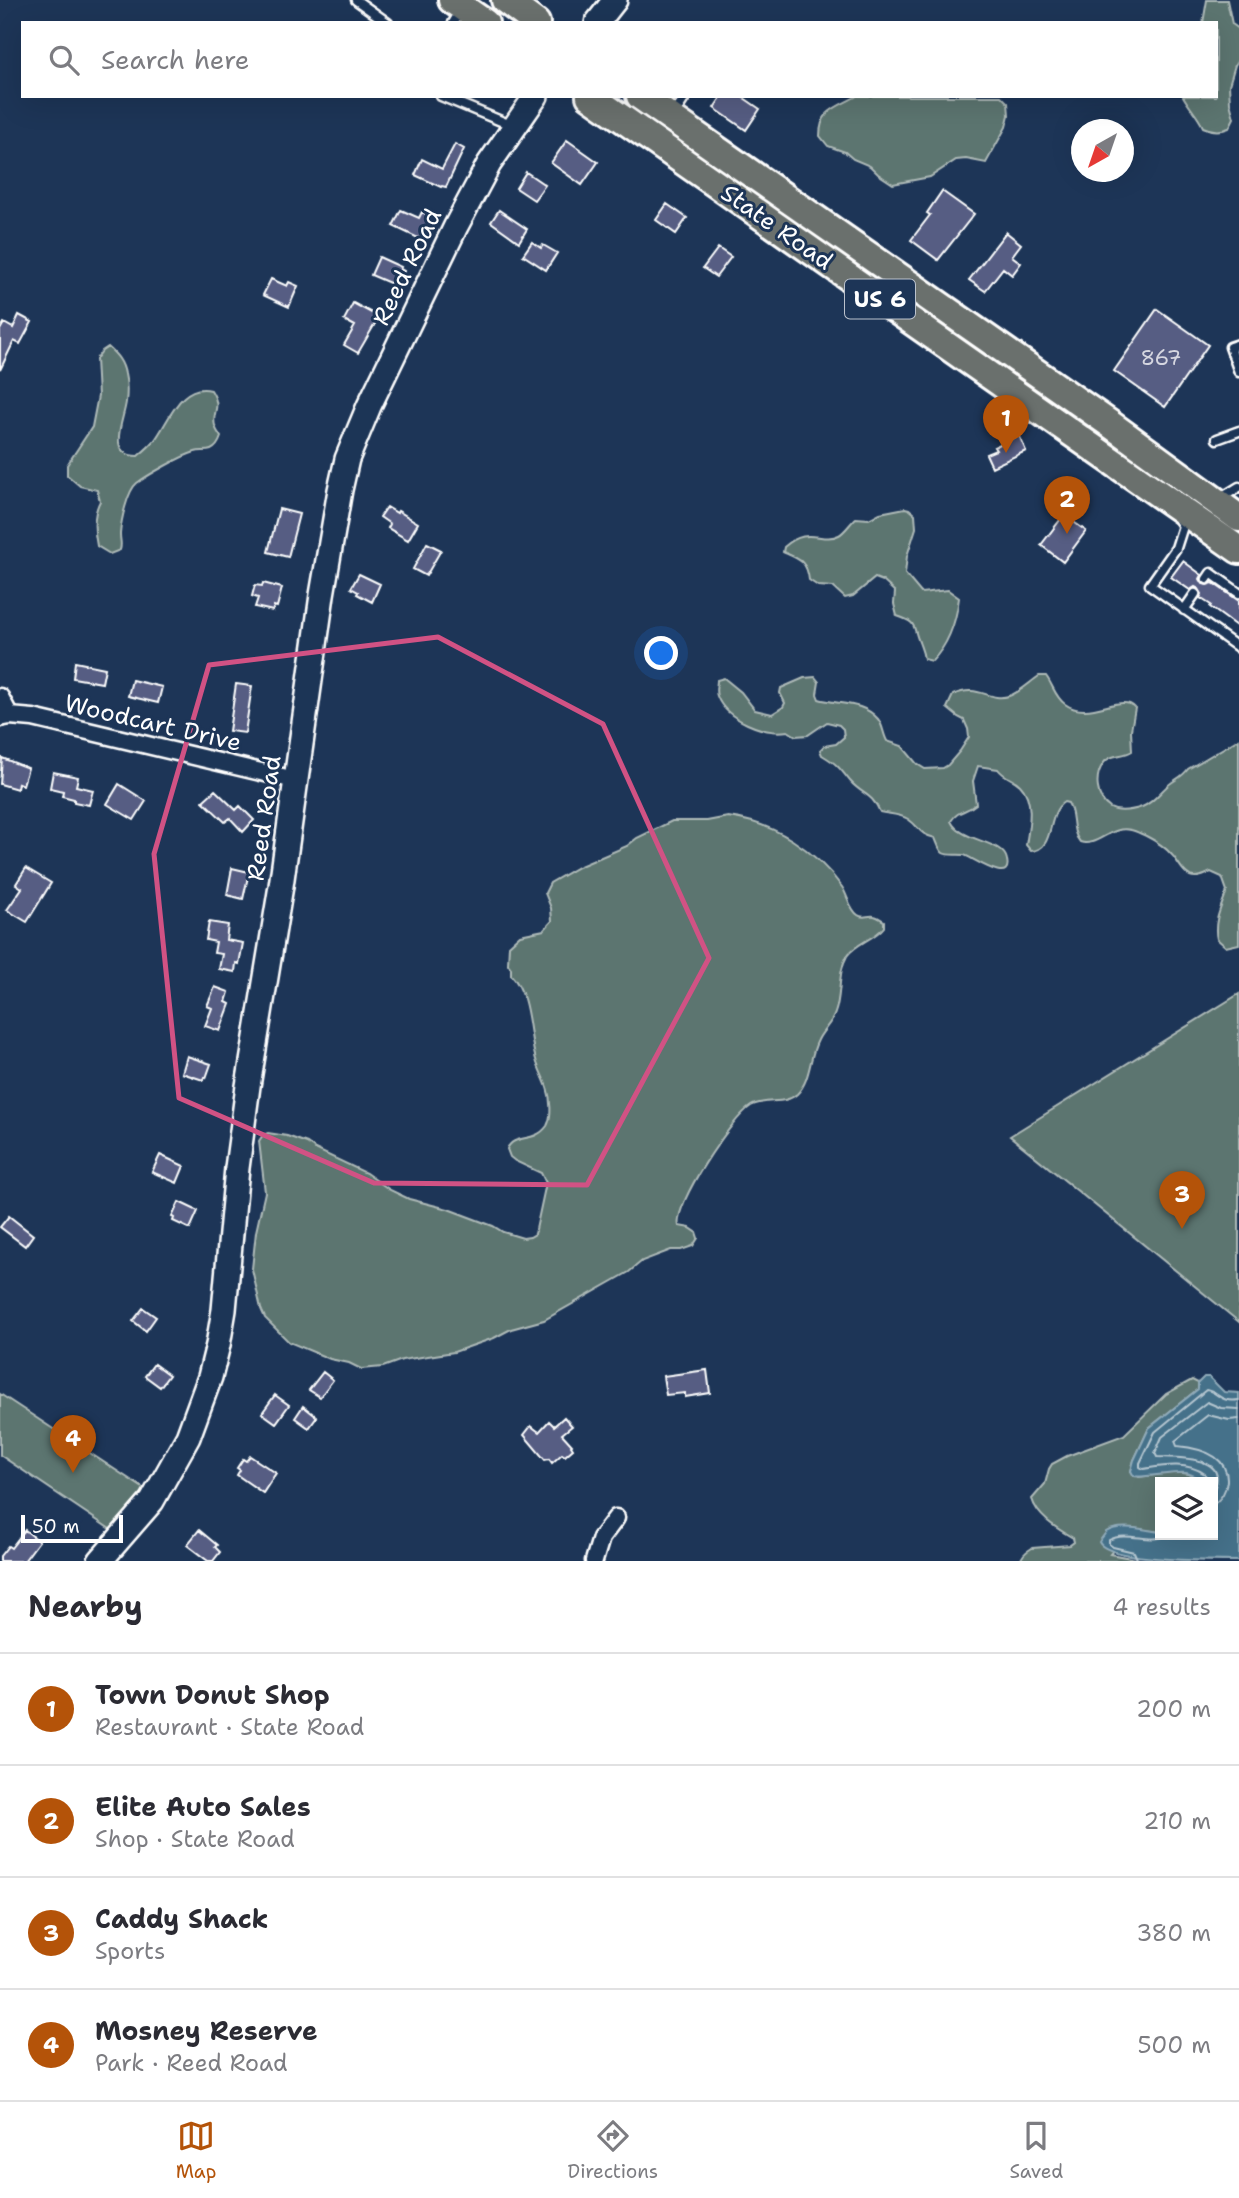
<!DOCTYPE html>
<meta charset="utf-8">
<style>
body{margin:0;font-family:"Shantell Sans",sans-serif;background:#f7f7f7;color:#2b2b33}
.controls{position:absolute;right:21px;bottom:21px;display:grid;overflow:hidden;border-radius:0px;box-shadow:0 7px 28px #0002}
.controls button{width:63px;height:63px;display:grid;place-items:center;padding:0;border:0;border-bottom:2px solid #e1e1e2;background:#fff;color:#2b2b33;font:35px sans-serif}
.compass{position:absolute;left:1071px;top:119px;width:63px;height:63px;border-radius:50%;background:#fff;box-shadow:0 7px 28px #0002;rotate:220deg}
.scale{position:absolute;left:21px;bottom:18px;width:102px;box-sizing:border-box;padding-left:7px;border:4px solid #fff;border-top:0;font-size:19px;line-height:24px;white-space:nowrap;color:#fff;-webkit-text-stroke:5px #1d3557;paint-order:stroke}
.you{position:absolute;left:662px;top:654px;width:24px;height:24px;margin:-18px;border:5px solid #fff;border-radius:50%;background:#1a73e8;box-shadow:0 0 0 10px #1a73e833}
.badge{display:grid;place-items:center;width:46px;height:46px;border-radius:50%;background:#b45309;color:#fff;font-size:23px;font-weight:700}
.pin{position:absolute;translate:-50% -58px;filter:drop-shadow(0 2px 4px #0008)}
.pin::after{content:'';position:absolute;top:37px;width:24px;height:21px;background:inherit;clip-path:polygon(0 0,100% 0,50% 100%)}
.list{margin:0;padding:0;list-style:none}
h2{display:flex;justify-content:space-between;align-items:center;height:91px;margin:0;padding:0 28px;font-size:30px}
h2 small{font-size:23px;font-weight:400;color:#7c7c81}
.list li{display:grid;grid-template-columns:46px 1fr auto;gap:21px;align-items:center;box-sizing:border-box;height:112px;padding:0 28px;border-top:2px solid #e1e1e2}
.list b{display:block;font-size:26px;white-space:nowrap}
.list p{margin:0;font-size:23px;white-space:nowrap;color:#7c7c81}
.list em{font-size:23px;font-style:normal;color:#7c7c81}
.icon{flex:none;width:38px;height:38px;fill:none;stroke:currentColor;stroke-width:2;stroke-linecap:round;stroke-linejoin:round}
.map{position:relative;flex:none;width:1239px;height:1561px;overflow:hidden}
.search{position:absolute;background:#fff;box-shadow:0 7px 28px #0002;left:21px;right:21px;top:21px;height:77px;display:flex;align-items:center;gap:18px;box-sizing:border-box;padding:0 24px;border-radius:0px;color:#7c7c81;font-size:26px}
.sheet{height:539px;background:#fff}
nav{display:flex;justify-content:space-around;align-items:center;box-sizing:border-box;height:98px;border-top:2px solid #e1e1e2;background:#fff;font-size:19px;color:#7c7c81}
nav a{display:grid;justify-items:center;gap:4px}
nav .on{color:#b45309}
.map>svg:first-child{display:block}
.green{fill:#5c7470;stroke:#aebab8;stroke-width:2}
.water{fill:#45718a;stroke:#8faab9;stroke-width:2}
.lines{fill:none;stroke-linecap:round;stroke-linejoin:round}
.shore{stroke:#b5c6d0;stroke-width:2}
.building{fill:#565d83;stroke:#fff;stroke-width:2}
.lane-casing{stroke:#fff;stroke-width:13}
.street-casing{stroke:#fff;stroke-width:21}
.secondary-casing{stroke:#fff;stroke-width:28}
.primary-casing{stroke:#fff;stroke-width:32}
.lane{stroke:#1d3557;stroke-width:8}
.street{stroke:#1d3557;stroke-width:16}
.secondary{stroke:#1d3557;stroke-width:23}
.primary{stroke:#6b706d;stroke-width:26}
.marked{fill:none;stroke:#d15284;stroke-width:5;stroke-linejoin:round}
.labels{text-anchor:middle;stroke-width:6;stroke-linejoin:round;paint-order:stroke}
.number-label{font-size:21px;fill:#d5d6e0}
.shield{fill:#1d3557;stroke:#bbc2cd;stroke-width:2}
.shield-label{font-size:23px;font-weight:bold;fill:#fff}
.street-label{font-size:24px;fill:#fff;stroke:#1d3557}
</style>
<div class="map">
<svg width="1239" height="1561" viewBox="0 0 1239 1561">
<rect width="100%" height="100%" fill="#1d3557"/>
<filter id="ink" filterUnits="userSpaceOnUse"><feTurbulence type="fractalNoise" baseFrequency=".0143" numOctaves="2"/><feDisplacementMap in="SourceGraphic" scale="14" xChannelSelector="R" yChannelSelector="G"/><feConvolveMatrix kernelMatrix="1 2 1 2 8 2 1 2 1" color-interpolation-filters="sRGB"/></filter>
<g filter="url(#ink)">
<path class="green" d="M 1207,0 L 1227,0 L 1232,24 L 1239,29 L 1239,59 L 1235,65 L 1229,85 L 1230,103 L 1234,118 L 1229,128 C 1219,132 1211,131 1203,127 C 1198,116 1189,107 1183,96 L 1216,96 L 1216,23 L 1203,23 Z
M 857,96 L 1001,96 L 1008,103 L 1009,115 L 1006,127 L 986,163 L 966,159 L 956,160 L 930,177 L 893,184 L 878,174 L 870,166 L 853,159 L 845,152 L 828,146 L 820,136 C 820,109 838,107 857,96 Z
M 108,347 C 117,355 123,362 125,374 C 127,382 127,394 126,402 C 124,420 105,456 138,456 C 144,451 149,447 154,441 C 169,422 180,382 211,390 C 223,409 211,411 215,426 C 216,430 219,434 221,437 C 219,443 216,448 211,450 C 206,452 200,450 195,452 C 181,456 148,475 137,483 C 127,491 121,522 120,534 C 120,541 122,544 120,550 L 110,554 L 97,546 C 94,532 93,514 100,501 L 97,490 L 80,486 L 67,475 L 67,465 L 92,427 L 98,396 L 96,359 L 102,351 Z
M 905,508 L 909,509 L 915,514 L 916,528 L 907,556 L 905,574 L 921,593 L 948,590 L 959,598 C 956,622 949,644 932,661 L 924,659 C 923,651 921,648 919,642 C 912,625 918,623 897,616 L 894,604 L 895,592 L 883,581 L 875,578 L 853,596 L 845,598 L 833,587 L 818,586 L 809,580 C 807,561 799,559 783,552 L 784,547 C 808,525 821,544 839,535 C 845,532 851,522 856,518 L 869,519 L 880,513 Z
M 1039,676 L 1046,676 C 1053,685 1055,697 1065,704 C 1089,722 1122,692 1135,708 L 1131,730 L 1132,751 C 1123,757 1109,754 1103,764 C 1094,777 1096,799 1110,808 C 1119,813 1133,810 1142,807 C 1155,802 1161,790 1171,783 C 1178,778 1183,776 1188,769 L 1239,739 L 1239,944 L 1226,947 L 1217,939 C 1213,922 1221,907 1227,891 L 1222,877 L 1211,872 C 1205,875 1197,879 1190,876 C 1182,872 1178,861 1172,855 C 1165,847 1156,841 1146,836 C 1141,834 1136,831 1131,830 C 1110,825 1097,848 1080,842 C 1070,830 1076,815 1068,803 L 1064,802 C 1046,813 1056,850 1031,851 L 1026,845 C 1029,827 1035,800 1020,785 C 1012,777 1006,779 998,769 L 978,766 L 973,781 L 976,804 C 966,813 959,809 951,821 C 960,842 1004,840 1007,860 C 1013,887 970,856 964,855 C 958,854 948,856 943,853 C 939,850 937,842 935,838 C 918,834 921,828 908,819 C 900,814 889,814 880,812 C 872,793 862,795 850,781 C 839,767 837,764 822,755 L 820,750 L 824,746 L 836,744 L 844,737 L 843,729 L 839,725 L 827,722 L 808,735 L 796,736 L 788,731 C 765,735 726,720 717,696 C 715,691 717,685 717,680 L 724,678 L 741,692 L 755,710 L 772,714 L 783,707 L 785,703 L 780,693 L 781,688 L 804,678 L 815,677 L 819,682 L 817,694 L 819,699 C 839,705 863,701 878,719 C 883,725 883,734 887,741 L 902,746 L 917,764 L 925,769 L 943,768 L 948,765 L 960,751 L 969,737 L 968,729 L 964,720 L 958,717 L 947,708 L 953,695 C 979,683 988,702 1009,696 C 1019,693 1030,682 1039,676 Z
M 728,817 C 775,823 814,849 842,887 C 847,894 850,910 858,915 C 863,919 868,915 874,916 C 877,916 880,919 884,921 L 884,927 C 875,939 856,943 847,956 C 837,973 842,995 835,1013 C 832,1023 822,1031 818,1040 C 809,1057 811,1080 797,1094 C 785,1105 765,1098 751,1106 C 732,1118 673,1205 679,1226 L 690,1228 L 696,1232 L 698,1238 L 693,1246 L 681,1250 L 671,1250 L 642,1261 L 629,1272 L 544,1320 L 511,1329 L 494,1338 L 454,1352 L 402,1360 L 383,1367 L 361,1369 L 349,1363 L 330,1359 L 289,1342 L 265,1318 L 261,1309 L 252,1269 L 256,1232 L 265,1192 L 259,1141 L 263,1135 L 268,1133 L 287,1136 L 307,1143 L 315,1149 L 366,1173 L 390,1190 L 409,1199 L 448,1209 L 493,1226 L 503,1232 L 523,1238 L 530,1237 L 535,1234 L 546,1183 L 541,1173 L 515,1161 L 510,1157 L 507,1149 C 514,1133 534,1144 547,1126 C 550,1121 551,1111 550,1104 C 550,1089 542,1077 537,1063 C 528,1037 531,995 511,975 L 511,968 L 508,964 L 509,945 L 520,935 L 544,930 L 552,921 L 551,908 L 545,893 L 550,883 L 578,867 L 627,846 L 637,838 L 672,821 L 707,821 Z
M 1239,994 L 1239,1322 L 1010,1136 Z
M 1192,1380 L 1198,1383 L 1198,1389 L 1149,1428 L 1134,1460 L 1131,1471 L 1139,1477 L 1177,1472 L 1189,1474 L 1204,1482 L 1160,1482 L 1160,1532 L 1131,1528 L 1110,1554 L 1146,1561 L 1021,1561 C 1021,1555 1027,1551 1032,1548 L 1070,1545 L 1074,1542 L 1073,1538 C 1058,1529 1037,1517 1032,1499 L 1045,1484 L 1049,1469 L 1052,1464 L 1067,1456 L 1124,1435 L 1166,1394 Z
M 0,1394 L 146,1490 L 116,1533 L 0,1455 Z"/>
<path class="water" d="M 1204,1377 L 1209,1377 L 1224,1392 L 1239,1393 L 1239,1561 C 1213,1561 1107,1561 1099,1542 C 1099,1541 1106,1533 1106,1532 C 1120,1523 1145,1530 1160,1532 L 1160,1535 L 1213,1535 L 1213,1482 C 1202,1482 1196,1475 1186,1473 C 1176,1471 1139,1479 1134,1476 C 1133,1475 1132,1473 1131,1471 L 1134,1460 L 1149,1428 L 1198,1389 L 1198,1383 Z"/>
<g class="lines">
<path class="shore" d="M 1207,1482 L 1205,1474 C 1186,1461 1163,1466 1143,1469 L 1140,1467 L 1140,1463 L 1155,1432 L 1206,1390 C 1219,1392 1219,1403 1239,1400
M 1213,1491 C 1232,1455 1176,1458 1157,1457 L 1155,1453 L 1162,1437 L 1207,1402 L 1221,1408 L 1239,1409
M 1213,1505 C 1221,1499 1226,1492 1227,1481 C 1228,1455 1198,1448 1177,1446 L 1175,1441 L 1208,1415 L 1229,1420 L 1239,1419
M 1138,1561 L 1134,1552 L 1113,1547 L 1109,1544 L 1109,1540 C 1127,1530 1153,1545 1166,1535"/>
</g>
<path class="building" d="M 722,96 L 741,96 L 760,109 L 746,130 L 714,108 Z
M 567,140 L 598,162 L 582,185 L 551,163 Z
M 455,144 L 464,149 L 446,187 L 442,186 L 441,187 L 415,175 L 422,159 L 442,169 Z
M 526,172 L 545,185 L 534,200 L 516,188 Z
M 942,191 L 974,214 L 938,260 L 911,240 L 930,215 L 927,213 Z
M 667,204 L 687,218 L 676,234 L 656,220 Z
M 401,210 L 419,218 L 422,212 L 431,217 L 420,239 L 393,226 Z
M 499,210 L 527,229 L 519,242 L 491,222 Z
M 1006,232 L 1021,244 L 1012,256 L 1021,263 L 1012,275 L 1003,268 L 985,291 L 969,280 Z
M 532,242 L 541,248 L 543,245 L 557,253 L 546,270 L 523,255 Z
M 718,248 L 731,257 L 716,277 L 703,268 Z
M 379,257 L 401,267 L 400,269 L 404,271 L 399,283 L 394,281 L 392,284 L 371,275 Z
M 271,279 L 287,286 L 289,282 L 298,286 L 289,307 L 263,295 Z
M 353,303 L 379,317 L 358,353 L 344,345 L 355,326 L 344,320 Z
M 1157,309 L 1208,345 L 1165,407 L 1114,371 Z
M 19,315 L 32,322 L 20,344 L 14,341 L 0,370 L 0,330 L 4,323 L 13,328 Z
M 1019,435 L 1026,451 L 992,467 L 986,454 L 996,450 L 994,447 Z
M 387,507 L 397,513 L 398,511 L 418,523 L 408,540 L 388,528 L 390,524 L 380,517 Z
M 279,509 L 299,514 L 288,557 L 268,552 Z
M 1064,515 L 1086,531 L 1063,562 L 1041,545 Z
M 427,543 L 441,550 L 426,576 L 413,569 Z
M 1183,561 L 1202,575 L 1200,579 L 1203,584 L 1207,585 L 1213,583 L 1239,601 L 1239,628 L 1210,607 L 1211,605 L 1200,598 L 1202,594 L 1199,589 L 1195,587 L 1190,590 L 1171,577 Z
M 359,574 L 380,584 L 372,602 L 357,594 L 358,592 L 351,588 Z
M 263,583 L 282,588 L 277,607 L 274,606 L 273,611 L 255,607 L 258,598 L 252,596 L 255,585 L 262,586 Z
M 75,662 L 105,668 L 102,683 L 73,678 Z
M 132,680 L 162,687 L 158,703 L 128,696 Z
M 236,684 L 252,686 L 245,733 L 229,731 Z
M 2,758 L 28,768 L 23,785 L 18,783 L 17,789 L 0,784 Z
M 53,772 L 78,777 L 76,786 L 93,790 L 89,805 L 74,802 L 74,799 L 62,796 L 63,791 L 50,788 Z
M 119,784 L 146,801 L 134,820 L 107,804 Z
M 215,790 L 236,810 L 240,806 L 254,820 L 243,832 L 230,818 L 225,822 L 203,801 Z
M 26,868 L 51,883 L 27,922 L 7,910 L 22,888 L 16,884 Z
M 232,868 L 249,872 L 243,899 L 227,895 Z
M 209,922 L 228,925 L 226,940 L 243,943 L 239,964 L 236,963 L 235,972 L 219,969 L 222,954 L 214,953 L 216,942 L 206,940 Z
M 215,987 L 229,992 L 226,1002 L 230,1004 L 220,1031 L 205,1026 L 212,1008 L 207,1006 Z
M 187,1056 L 211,1064 L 206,1078 L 204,1077 L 203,1080 L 182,1073 Z
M 160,1155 L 184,1166 L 177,1183 L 152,1172 Z
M 179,1202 L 198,1211 L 190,1229 L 173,1221 L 174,1218 L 172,1217 Z
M 9,1216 L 33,1235 L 25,1246 L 0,1227 Z
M 143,1308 L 156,1317 L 146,1331 L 133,1321 Z
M 154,1364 L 169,1375 L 160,1387 L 145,1376 Z
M 707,1370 L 710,1393 L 685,1397 L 685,1393 L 666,1395 L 663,1376 Z
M 323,1372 L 333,1380 L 320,1397 L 309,1390 Z
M 275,1395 L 289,1405 L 276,1423 L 262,1413 Z
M 303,1406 L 317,1417 L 309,1428 L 295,1418 Z
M 564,1417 L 572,1426 L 562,1434 L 572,1445 L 571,1446 L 573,1449 L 565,1456 L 562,1454 L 552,1463 L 549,1459 L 545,1460 L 524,1435 L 531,1426 L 539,1432 L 549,1421 L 554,1426 Z
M 250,1456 L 276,1473 L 263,1493 L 237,1475 L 240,1470 L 237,1468 L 243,1459 L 246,1461 Z
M 25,1530 L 39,1541 L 24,1561 L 0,1561 L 0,1556 L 8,1546 L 11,1548 Z
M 199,1530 L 217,1545 L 215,1547 L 220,1552 L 213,1561 L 208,1561 L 187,1545 Z"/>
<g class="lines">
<g class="lane-casing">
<path id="lane" d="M 356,0 L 388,23
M 453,23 L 461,10
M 441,96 L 513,126
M 673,116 L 686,96
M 1239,344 L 1230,347 L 1239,372
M 1217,439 L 1239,431
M 1221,498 L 1239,487
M 1179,520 L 1183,526 L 1176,548 L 1150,585 L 1239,648
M 1207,579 L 1211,573 L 1239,593
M 1184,610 L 1195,594"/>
</g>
<g class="street-casing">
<path id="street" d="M 0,697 L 10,716
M 0,718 L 10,716 L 33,718 L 295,780
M 594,1561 L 601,1538 L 616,1518"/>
</g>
<g class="secondary-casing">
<path id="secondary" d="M 597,23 L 615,0
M 100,1561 L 152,1501 L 188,1437 L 210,1377 L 218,1345 L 224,1310 L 237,1168 L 248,1086 L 281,886 L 322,595 L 340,490 L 347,459 L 369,406 L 456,226 L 489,164 L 536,96"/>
</g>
<g class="primary-casing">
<path id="primary" d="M 452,0 L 485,23
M 505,0 L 536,23
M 590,96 L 1239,550
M 640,96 L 1113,426 L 1239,518"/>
</g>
<use href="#lane" class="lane"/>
<use href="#street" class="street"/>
<use href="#secondary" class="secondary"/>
<use href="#primary" class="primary"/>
</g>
</g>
<path class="marked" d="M 438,637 L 603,724 L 709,958 L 587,1185 L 374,1183 L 179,1098 L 154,854 L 209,665 Z"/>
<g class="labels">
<g class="number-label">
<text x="1161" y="365">867</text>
</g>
<rect class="shield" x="845" y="279.5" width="70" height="39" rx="5"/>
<g class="shield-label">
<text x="880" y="307">US 6</text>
</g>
<g class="street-label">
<text transform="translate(777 227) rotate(35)" y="8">State Road</text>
<text transform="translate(407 267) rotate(-64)" y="8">Reed Road</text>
<text transform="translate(153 723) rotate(13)" y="8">Woodcart Drive</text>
<text transform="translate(264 818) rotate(-82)" y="8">Reed Road</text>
</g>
</g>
</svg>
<div class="controls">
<button><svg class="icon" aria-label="layers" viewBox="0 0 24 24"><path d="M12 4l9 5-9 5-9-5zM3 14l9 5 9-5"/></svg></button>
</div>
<svg class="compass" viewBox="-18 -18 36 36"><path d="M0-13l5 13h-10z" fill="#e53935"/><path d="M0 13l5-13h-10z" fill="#7c7c81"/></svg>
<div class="scale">50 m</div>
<div class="you"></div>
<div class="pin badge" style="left:1006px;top:453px">1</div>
<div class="pin badge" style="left:1067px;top:534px">2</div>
<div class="pin badge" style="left:1182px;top:1229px">3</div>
<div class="pin badge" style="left:73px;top:1473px">4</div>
<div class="search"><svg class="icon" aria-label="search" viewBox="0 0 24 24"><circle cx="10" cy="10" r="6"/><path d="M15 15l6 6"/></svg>Search here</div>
</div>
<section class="sheet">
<h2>Nearby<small>4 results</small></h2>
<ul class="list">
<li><span class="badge">1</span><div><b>Town Donut Shop</b><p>Restaurant · State Road</p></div><em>200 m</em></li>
<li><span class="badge">2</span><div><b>Elite Auto Sales</b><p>Shop · State Road</p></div><em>210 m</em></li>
<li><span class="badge">3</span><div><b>Caddy Shack</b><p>Sports</p></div><em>380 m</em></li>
<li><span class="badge">4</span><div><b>Mosney Reserve</b><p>Park · Reed Road</p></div><em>500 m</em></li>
</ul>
</section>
<nav>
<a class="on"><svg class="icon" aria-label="map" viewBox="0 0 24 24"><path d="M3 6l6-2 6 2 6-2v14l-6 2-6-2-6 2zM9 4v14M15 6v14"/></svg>Map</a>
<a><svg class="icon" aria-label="directions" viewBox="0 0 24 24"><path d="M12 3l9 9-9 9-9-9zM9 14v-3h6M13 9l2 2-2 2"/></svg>Directions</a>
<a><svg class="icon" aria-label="saved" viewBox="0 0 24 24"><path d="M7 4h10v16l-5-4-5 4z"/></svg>Saved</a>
</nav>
